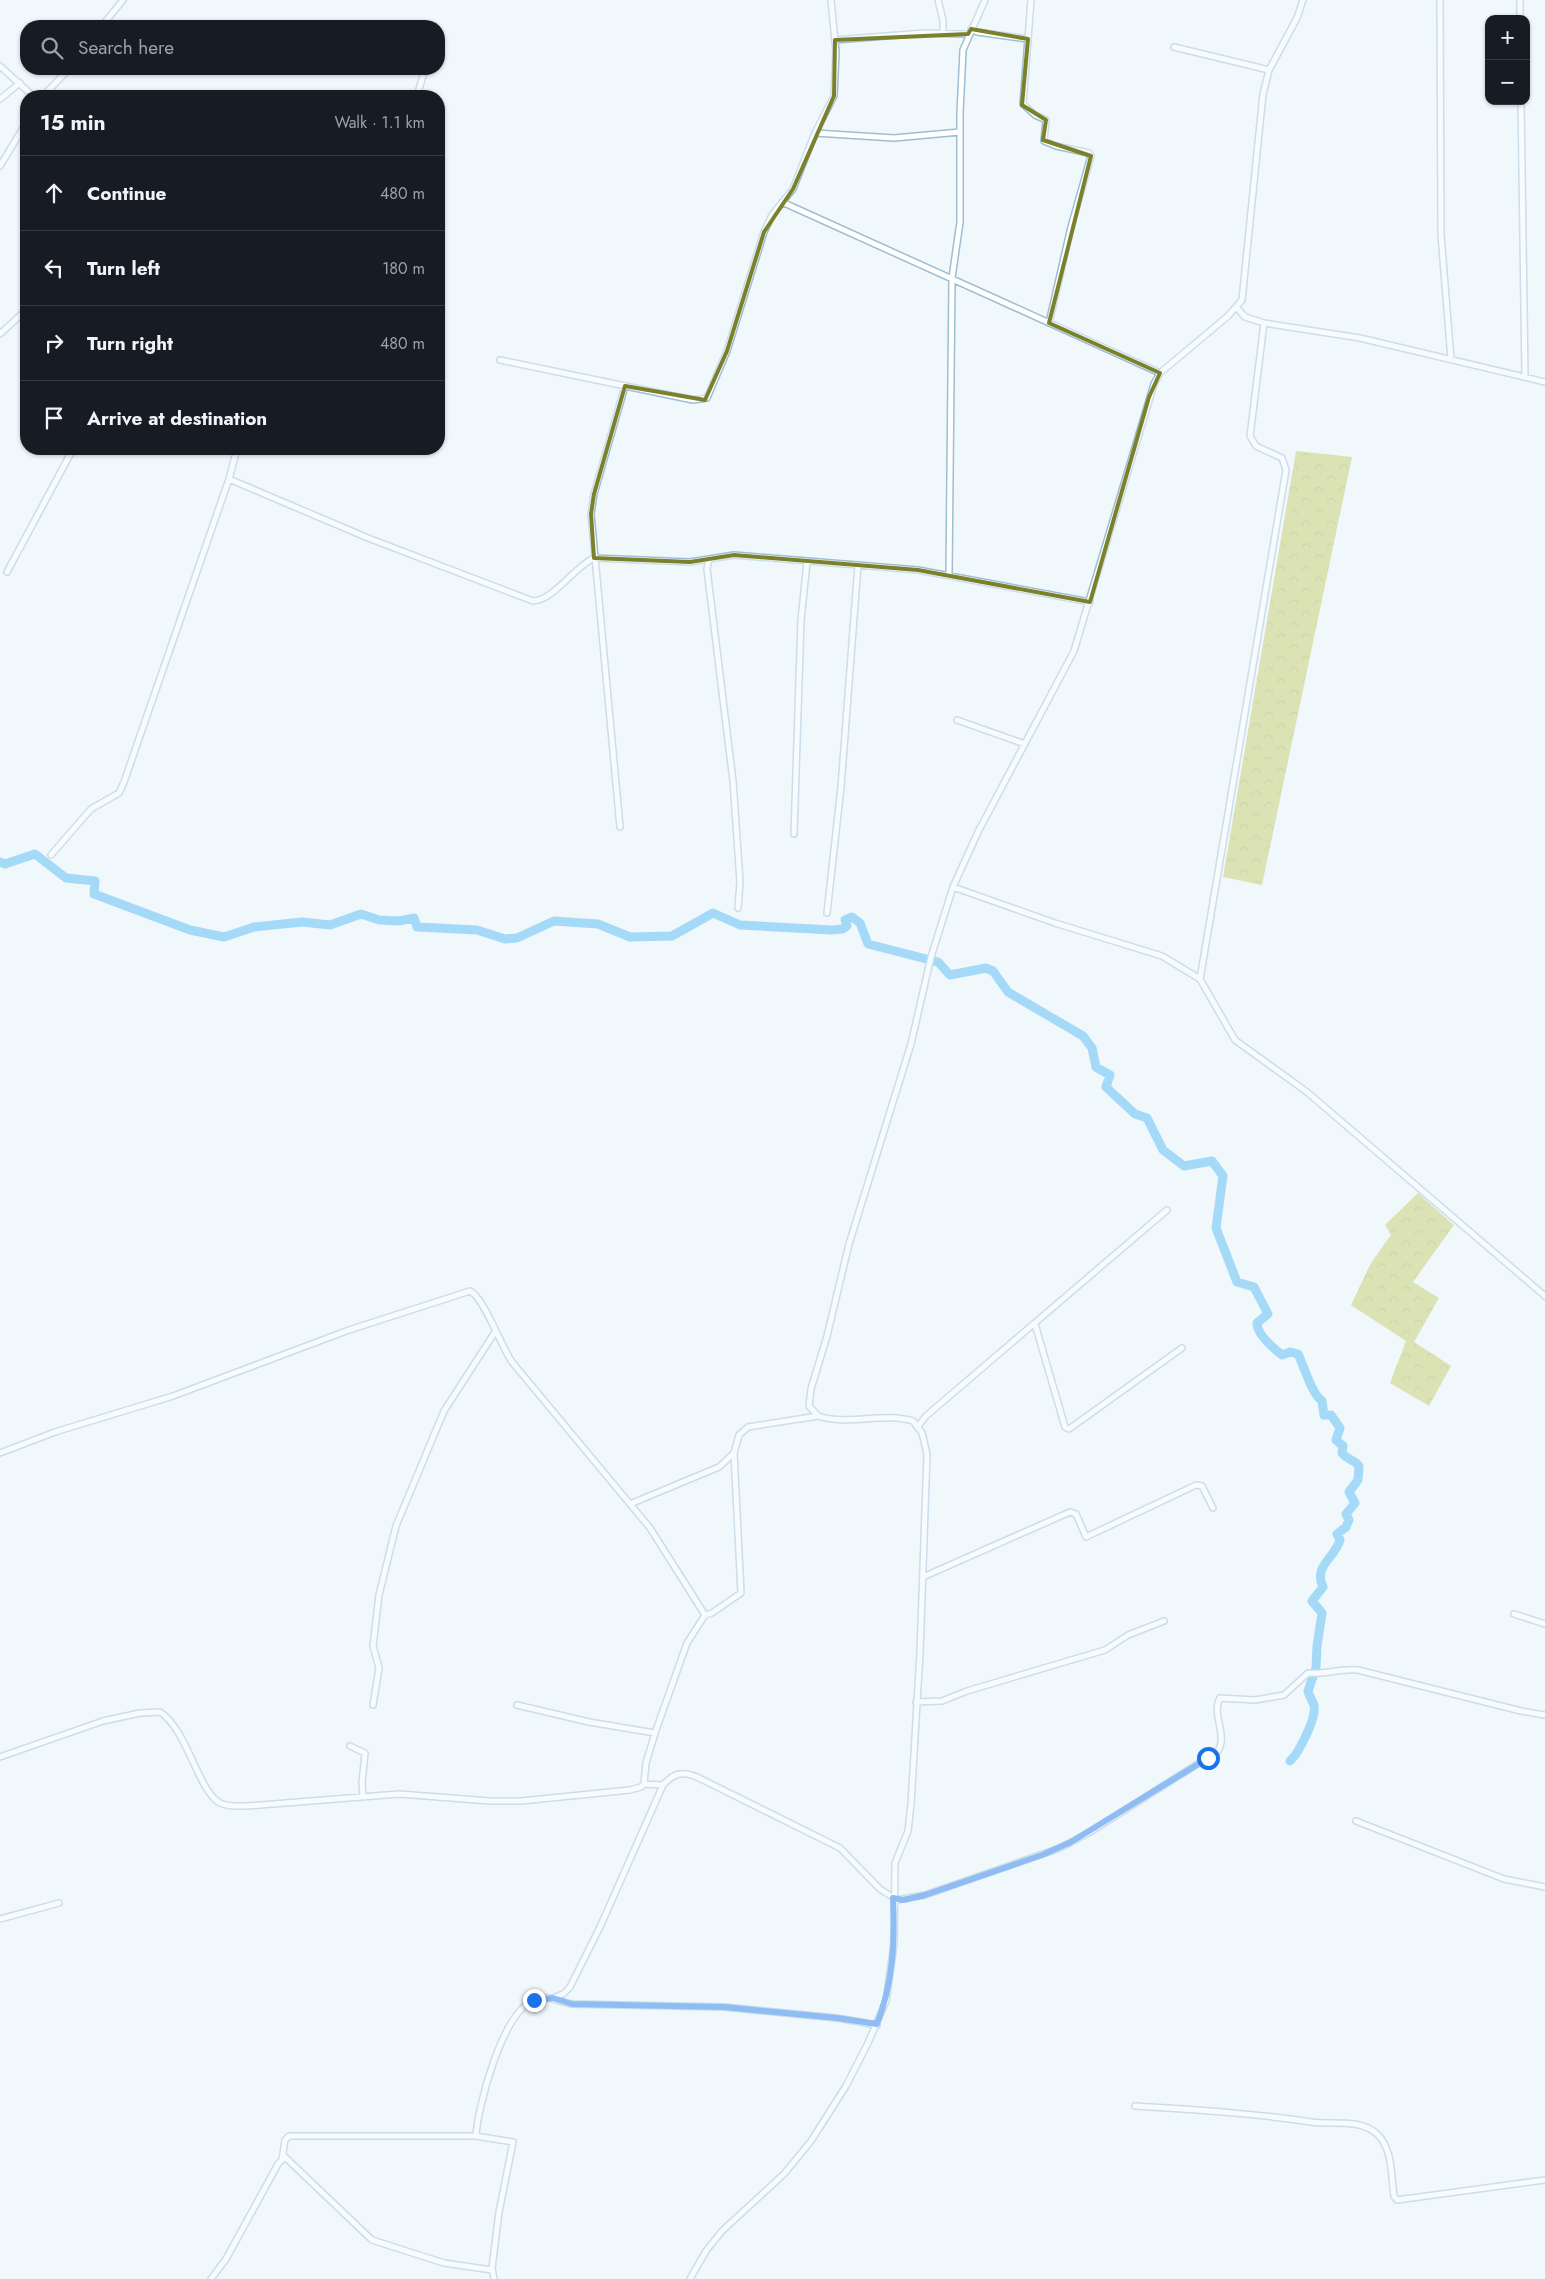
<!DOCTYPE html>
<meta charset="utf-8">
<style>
body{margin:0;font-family:Jost,sans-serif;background:#242831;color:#f1f3f6}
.controls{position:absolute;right:15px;top:15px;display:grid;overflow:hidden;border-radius:10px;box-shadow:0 1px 4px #0004}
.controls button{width:45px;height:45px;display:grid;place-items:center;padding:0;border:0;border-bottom:1px solid #363941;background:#171b24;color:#f1f3f6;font:25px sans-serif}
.stop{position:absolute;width:15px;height:15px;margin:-11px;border:4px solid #1a73e8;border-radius:50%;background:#fff}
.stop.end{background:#1a73e8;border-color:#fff;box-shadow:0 1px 5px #0008}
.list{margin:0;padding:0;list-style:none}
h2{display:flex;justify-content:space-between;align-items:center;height:65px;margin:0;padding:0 20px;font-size:21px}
h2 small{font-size:16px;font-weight:400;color:#9ea1a6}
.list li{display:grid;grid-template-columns:32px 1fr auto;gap:15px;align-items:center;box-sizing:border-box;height:75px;padding:0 20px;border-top:1px solid #363941}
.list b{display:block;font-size:19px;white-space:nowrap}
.list em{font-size:16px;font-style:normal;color:#9ea1a6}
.icon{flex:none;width:28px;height:28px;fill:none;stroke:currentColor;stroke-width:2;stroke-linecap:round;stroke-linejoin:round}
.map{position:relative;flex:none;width:1545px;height:2279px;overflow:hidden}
.search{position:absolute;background:#171b24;box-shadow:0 1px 4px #0004;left:20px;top:20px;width:425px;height:55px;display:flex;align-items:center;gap:12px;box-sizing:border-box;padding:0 18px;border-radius:20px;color:#9ea1a6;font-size:19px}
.panel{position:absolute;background:#171b24;box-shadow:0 1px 4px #0004;left:20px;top:90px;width:425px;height:365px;border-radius:20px}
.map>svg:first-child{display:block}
.forest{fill:url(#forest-crowns)}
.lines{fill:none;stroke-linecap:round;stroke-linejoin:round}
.river{stroke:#48b7f1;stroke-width:9}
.minor-casing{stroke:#9dbed3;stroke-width:8}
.minor{stroke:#fff;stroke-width:5}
.route{stroke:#1a73e8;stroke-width:6}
.marked{fill:none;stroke:#7b802a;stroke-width:4;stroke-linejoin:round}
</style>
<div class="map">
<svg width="1545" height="2279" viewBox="0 0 1545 2279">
<defs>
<pattern id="forest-crowns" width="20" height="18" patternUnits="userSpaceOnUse" patternTransform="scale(1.25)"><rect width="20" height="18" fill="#c0c85e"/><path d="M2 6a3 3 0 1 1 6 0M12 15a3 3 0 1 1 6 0" fill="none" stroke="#a4ac52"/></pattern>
</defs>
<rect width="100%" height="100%" fill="#f1f8fc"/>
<path class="forest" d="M 1296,451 L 1352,457 L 1262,885 L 1223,877 Z
M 1418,1193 L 1454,1225 L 1413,1282 L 1439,1298 L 1414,1342 L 1451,1366 L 1429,1406 L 1390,1383 L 1406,1341 L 1351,1305 L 1371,1263 L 1391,1235 L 1385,1225 Z"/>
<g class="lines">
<path class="river" d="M 0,862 L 5,864 L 35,854 L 66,878 L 95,881 L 94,894 L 190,930 L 224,937 L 254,927 L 302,922 L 330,925 L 361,914 L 379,920 L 399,921 L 414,918 L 417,927 L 477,930 L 505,939 L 517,938 L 554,921 L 598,924 L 630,937 L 672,936 L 713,913 L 740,925 L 832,930 L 843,929 L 847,926 L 845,920 L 852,917 L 860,923 L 868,944 L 938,962 L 950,975 L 986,968 L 993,971 L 1008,992 L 1083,1036 L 1092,1048 L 1096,1067 L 1110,1075 L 1106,1087 L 1135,1114 L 1147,1118 L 1163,1150 L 1184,1166 L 1212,1161 L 1223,1176 L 1216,1228 L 1237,1282 L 1254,1287 L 1268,1314 L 1257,1323 C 1257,1334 1273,1348 1282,1355 L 1290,1352 L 1298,1354 C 1305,1368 1311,1393 1322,1401 L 1324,1415 L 1331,1415 L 1340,1428 L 1336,1440 L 1343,1446 L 1342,1453 C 1347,1460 1354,1459 1359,1466 L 1358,1480 L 1349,1492 L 1355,1503 L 1346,1514 L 1349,1520 L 1346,1527 L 1337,1534 L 1340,1540 C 1335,1558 1313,1566 1323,1587 L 1312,1601 L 1322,1613 L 1317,1646 L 1316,1668 L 1308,1691 C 1309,1696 1312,1700 1314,1705 C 1317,1717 1299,1753 1290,1761"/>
<g class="minor-casing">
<path id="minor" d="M 938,0 L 943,20 L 943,32
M 1031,0 L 1023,104 L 1035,115 L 1046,120 L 1044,141 L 1056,146 L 1089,153 L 1091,156 L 1071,227 L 1049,323
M 1440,0 L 1441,235 L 1451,359
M 1520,0 L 1520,19
M 102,26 L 123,0
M 971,29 L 977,32 L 1028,39
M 835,40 L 924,33 L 968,34
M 1174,47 L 1269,70
M 0,66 L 33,96
M 43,96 L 69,69
M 417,96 L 425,69
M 0,99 L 20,83
M 1521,101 L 1525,376
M 815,133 L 894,138 L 960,132
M 0,166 L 26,123
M 782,202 L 1160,373
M 1237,308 L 1245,317 L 1264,323 L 1360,338 L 1545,382
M 1264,323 L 1250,436 L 1256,446 L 1282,458 L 1286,470 L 1200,979 L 1235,1040 L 1307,1092 L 1545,1296
M 0,334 L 26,310
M 500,360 L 693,400 L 707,398 L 727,351 L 764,232 L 772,215 L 793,189 L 815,133 L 834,96 L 836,52 L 831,0
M 229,479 L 368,538 L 533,601 C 554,600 574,567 594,558 L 690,562 L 734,555 L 918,570 L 1090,602
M 709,559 L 707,569 L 733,781 L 740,882 L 738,908
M 7,572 L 73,449
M 949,574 L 952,278 L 960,222 L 960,113 L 963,50 L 985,0
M 957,720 L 1025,744
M 620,827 L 591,514 L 594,494 L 625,386
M 794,834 L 801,620 L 807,562
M 51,855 L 91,809 L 119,793 L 124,782 L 229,479 L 237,449
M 953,887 L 1055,923 L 1162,956 L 1200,979
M 827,913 L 841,787 L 858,565
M 1035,1324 L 1065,1427 L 1069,1429 L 1182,1348
M 919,1425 L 926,1416 L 1167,1210
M 0,1453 L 55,1432 L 173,1396 L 349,1330 L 470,1291 C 483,1296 502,1348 512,1362 L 650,1528 L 705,1615 L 712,1613 L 741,1593 L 734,1453 L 739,1435 L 748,1427 L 818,1416
M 630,1504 L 719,1467 L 734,1453
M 923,1577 L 1070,1512 L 1076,1514 L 1086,1537 L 1196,1485 L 1202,1486 L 1213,1508
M 1514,1614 L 1545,1624
M 916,1702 L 942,1701 L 967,1691 L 1105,1650 L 1128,1635 L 1164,1621
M 373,1705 L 379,1668 L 373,1646 L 379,1595 L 396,1526 L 444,1411 L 495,1332
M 517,1705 L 589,1722 L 655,1733
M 350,1746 L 365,1753 L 362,1783 L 363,1796
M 0,1757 L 103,1721 L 140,1713 L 160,1712 C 187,1729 198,1791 220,1803 C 228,1807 239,1806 247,1806 L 399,1794 L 490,1801 L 521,1801 L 630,1790 L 641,1787 L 644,1784 L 663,1785
M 644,1784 L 646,1763 L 655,1733 L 687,1643 L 705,1615
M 1356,1821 L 1504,1879 L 1545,1887
M 0,1919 L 59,1903
M 553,1998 L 563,1994 L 570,1987 L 600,1927 L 663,1785 C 674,1773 682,1771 697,1777 L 840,1848 L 880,1889 L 897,1900 L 925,1895 L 1060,1848 L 1090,1832 L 1218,1751 C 1228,1735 1211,1714 1220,1698 L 1255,1700 L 1284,1695 L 1308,1673 C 1325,1675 1341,1668 1358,1670 L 1521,1711 L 1545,1715
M 1135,2106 C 1194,2110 1252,2113 1311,2122 C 1331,2125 1360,2118 1377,2134 C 1393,2149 1391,2176 1394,2196 L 1397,2200 L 1545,2180
M 282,2160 L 285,2140 L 289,2136 L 476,2136
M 211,2279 L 226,2259 L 278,2164 L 285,2157 L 372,2240 L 444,2263 L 492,2270
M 494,2279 L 492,2268 L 499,2212 L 513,2142 L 476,2136 C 478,2105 502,2015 532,2001 C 546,1993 558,2002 572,2004 L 724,2007 L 837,2018 L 877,2025
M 690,2279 L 706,2251 L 722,2231 L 784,2174 L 811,2141 L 846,2086 L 868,2043 L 886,2001 L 894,1944 L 895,1863 L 908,1831 L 911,1804 L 920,1653 L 927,1454 L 922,1433 L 913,1421 C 883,1412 848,1426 818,1416 L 809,1406 L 811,1389 L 827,1336 L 849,1244 L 911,1044 L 931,957 L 953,887 L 978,832 L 1074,651 L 1154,384 L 1160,373 L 1228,316 L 1242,300 L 1263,94 L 1269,70 L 1297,18 L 1303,0"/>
</g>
<use href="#minor" class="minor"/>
</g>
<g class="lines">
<path class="route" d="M 534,2000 L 553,1998 L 572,2004 L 724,2007 L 837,2018 L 877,2024 C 893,1983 895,1943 893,1898 L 903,1900 L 925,1895 L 1042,1855 L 1071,1842 L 1208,1758"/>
</g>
<path d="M0 0H1545V2279H0ZM 971,29 L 1028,39 L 1022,105 L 1046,120 L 1043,140 L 1091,156 L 1049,323 L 1160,373 L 1149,397 L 1090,602 L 918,570 L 734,555 L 690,562 L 594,558 L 591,514 L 594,494 L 625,386 L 705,400 L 727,351 L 764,232 L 793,189 L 834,96 L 835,40 L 968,34 Z" fill="#f1f8fc" fill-opacity=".55" fill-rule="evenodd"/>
<path class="marked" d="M 971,29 L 1028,39 L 1022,105 L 1046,120 L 1043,140 L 1091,156 L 1049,323 L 1160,373 L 1149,397 L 1090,602 L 918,570 L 734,555 L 690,562 L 594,558 L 591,514 L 594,494 L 625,386 L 705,400 L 727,351 L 764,232 L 793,189 L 834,96 L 835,40 L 968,34 Z"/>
</svg>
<div class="controls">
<button>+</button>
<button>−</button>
</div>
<div class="stop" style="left:1208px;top:1758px"></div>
<div class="stop end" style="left:534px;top:2000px"></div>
<div class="search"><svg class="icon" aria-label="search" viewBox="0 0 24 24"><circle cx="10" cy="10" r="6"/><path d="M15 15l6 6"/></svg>Search here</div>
<section class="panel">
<h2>15 min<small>Walk · 1.1 km</small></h2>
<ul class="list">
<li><svg class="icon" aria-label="ahead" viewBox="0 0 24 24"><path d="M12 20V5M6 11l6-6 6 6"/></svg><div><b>Continue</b></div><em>480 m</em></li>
<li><svg class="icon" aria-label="left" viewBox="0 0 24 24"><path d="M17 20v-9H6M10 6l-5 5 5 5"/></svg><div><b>Turn left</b></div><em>180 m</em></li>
<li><svg class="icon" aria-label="right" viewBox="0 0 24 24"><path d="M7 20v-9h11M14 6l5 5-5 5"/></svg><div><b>Turn right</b></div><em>480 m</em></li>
<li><svg class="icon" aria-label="arrive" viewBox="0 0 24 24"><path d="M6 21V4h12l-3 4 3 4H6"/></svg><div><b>Arrive at destination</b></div></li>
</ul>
</section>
</div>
